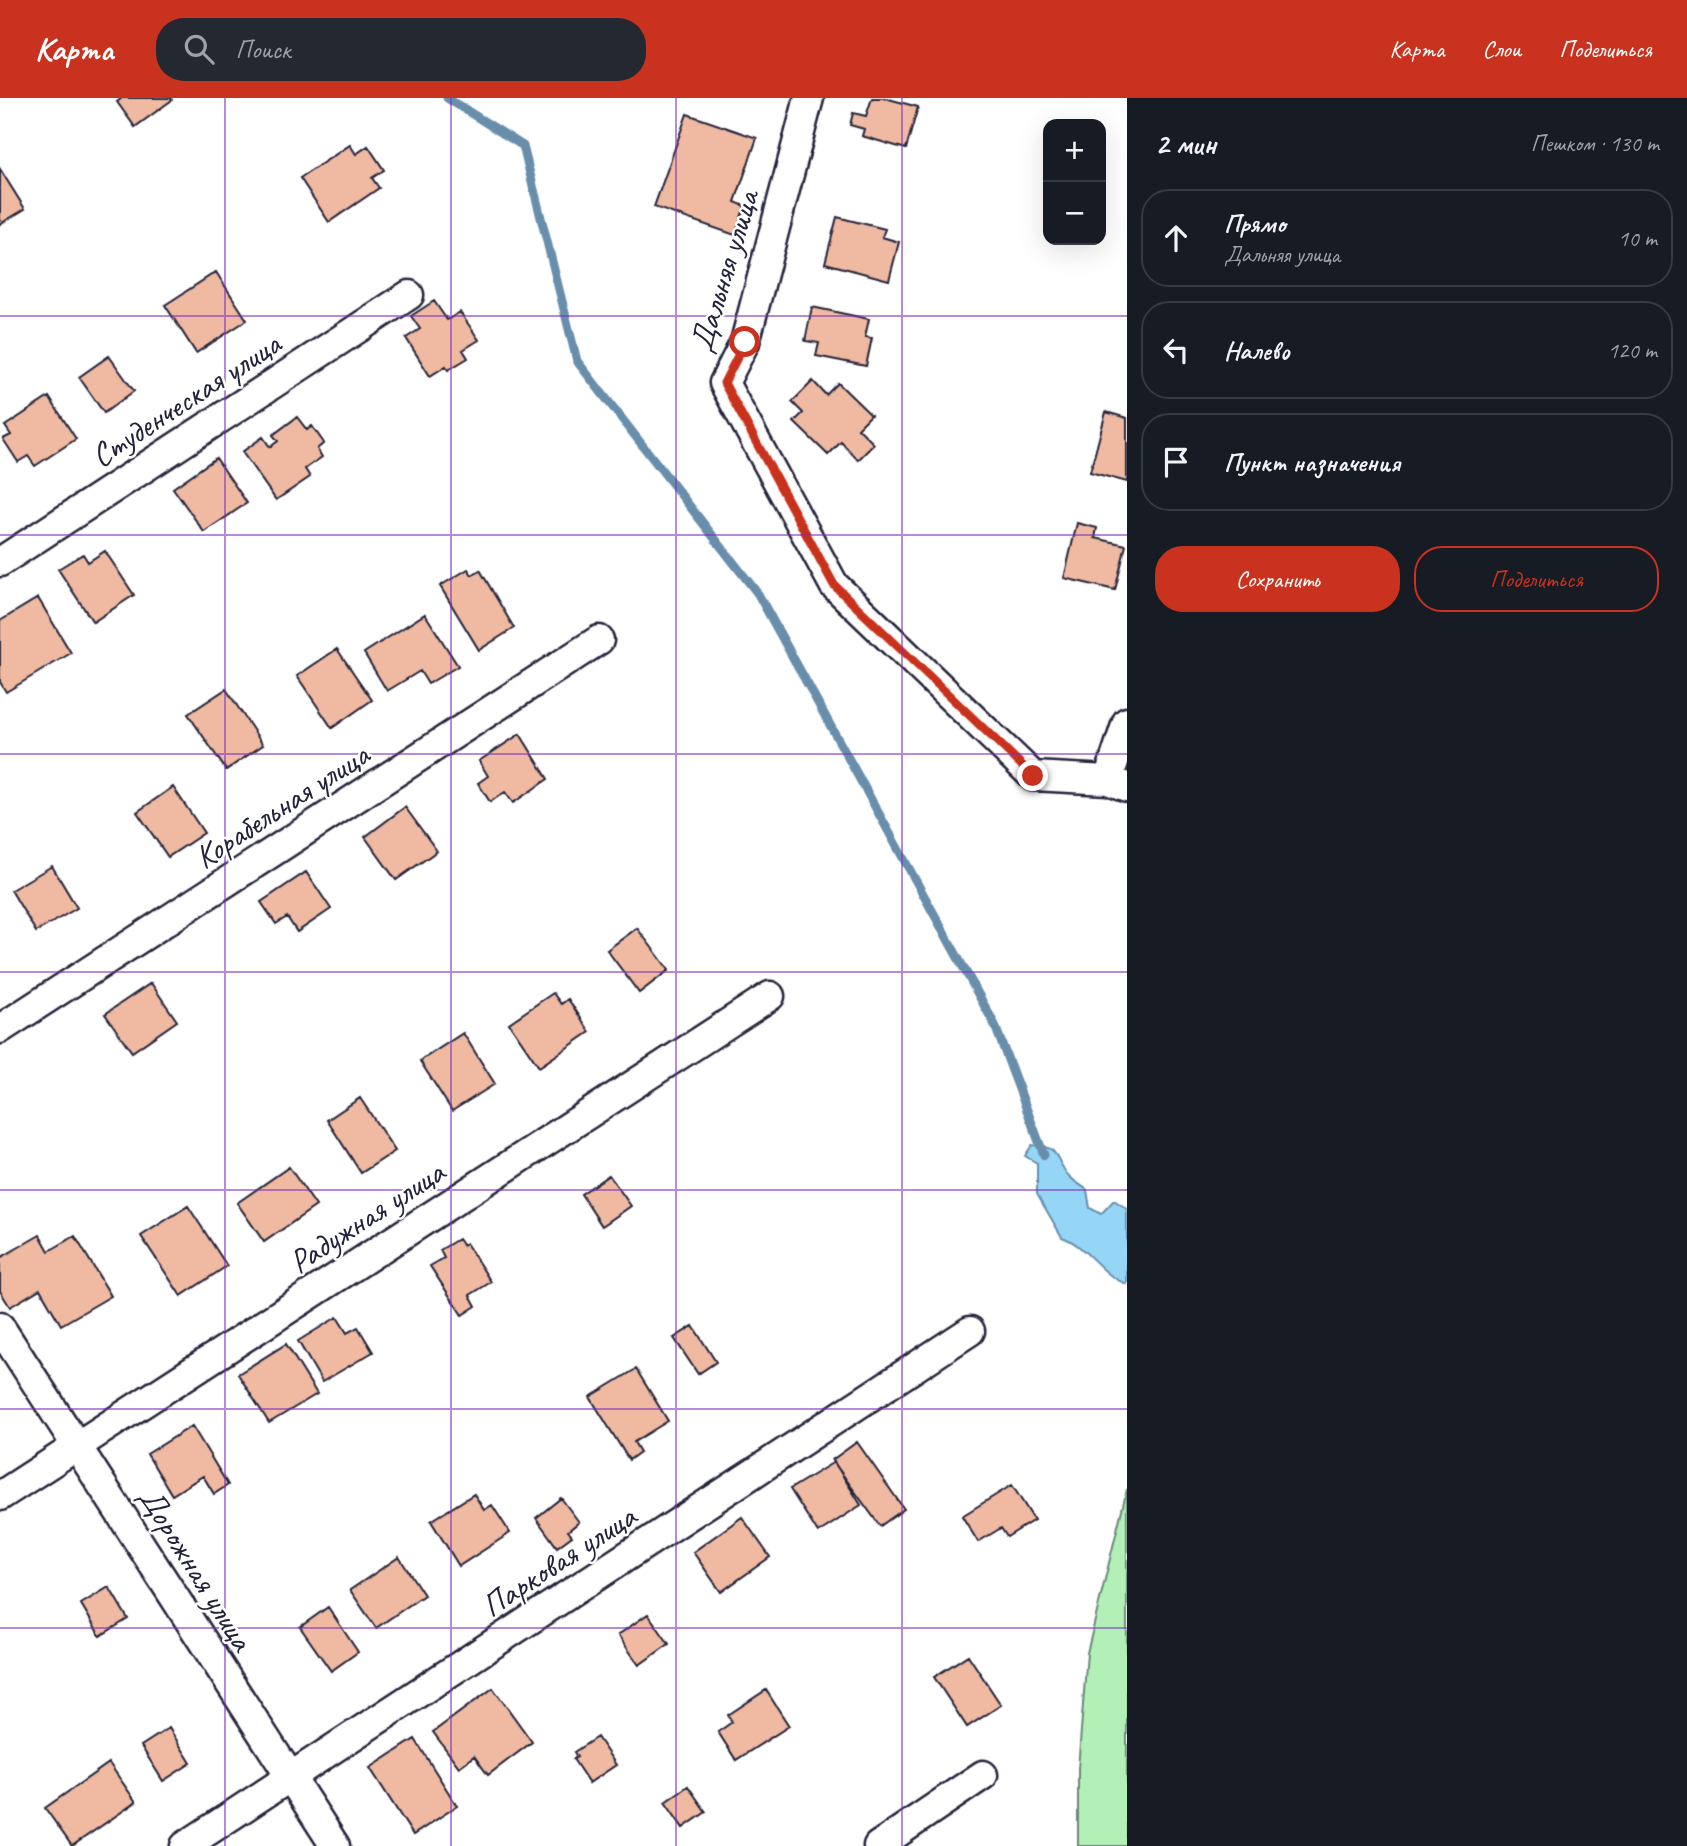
<!DOCTYPE html>
<html lang="ru">
<meta charset="utf-8">
<style>
body{margin:0;font-family:Caveat,sans-serif;background:#242831;color:#f1f3f6}
.controls{position:absolute;right:21px;top:21px;display:grid;overflow:hidden;border-radius:14px;box-shadow:0 7px 28px #0002}
.controls button{width:63px;height:63px;display:grid;place-items:center;padding:0;border:0;border-bottom:2px solid #363941;background:#171b24;color:#f1f3f6;font:35px sans-serif}
.stop{position:absolute;width:21px;height:21px;margin:-16px;border:5px solid #c8321e;border-radius:50%;background:#fff}
.stop.end{background:#c8321e;border-color:#fff;box-shadow:0 2px 7px #0008}
.list{margin:0;padding:0;list-style:none}
h2{display:flex;justify-content:space-between;align-items:center;height:91px;margin:0;padding:0 28px;font-size:30px}
h2 small{font-size:23px;font-weight:400;color:#9ea1a6}
.list li{display:grid;grid-template-columns:46px 1fr auto;gap:21px;align-items:center;box-sizing:border-box;height:98px;margin:0 14px 14px;padding:0 14px;border:2px solid #363941;border-radius:28px}
.list b{display:block;font-size:26px;white-space:nowrap}
.list p{margin:0;font-size:23px;white-space:nowrap;color:#9ea1a6}
.list em{font-size:23px;font-style:normal;color:#9ea1a6}
.actions{display:flex;gap:14px;padding:21px 28px}
.actions a{flex:1;padding:16px 0;border:2px solid #c8321e;border-radius:28px;text-align:center;font-size:24px;color:#c8321e}
.actions .main{background:#c8321e;color:#fff}
.icon{flex:none;width:38px;height:38px;fill:none;stroke:currentColor;stroke-width:2;stroke-linecap:round;stroke-linejoin:round}
.map{position:relative;flex:none;width:1127px;height:1748px;overflow:hidden}
header{display:flex;align-items:center;gap:42px;box-sizing:border-box;height:98px;padding:0 35px;background:#c8321e;color:#fff}
header strong{font-size:33px}
nav{display:flex;gap:38px;margin-inline-start:auto;font-size:24px}
.search{width:490px;height:63px;background:#242831;display:flex;align-items:center;gap:18px;box-sizing:border-box;padding:0 24px;border-radius:28px;color:#9ea1a6;font-size:26px}
main{display:flex}
aside{flex:1;background:#171b24}
.map>svg:first-child{display:block}
.green{fill:#b3f0b7;stroke:#6a8979;stroke-width:2}
.water{fill:#95d6f7;stroke:#678eac;stroke-width:2}
.lines{fill:none;stroke-linecap:round;stroke-linejoin:round}
.stream{stroke:#678eac;stroke-width:9}
.building{fill:#efbaa1;stroke:#22223b;stroke-width:2}
.minor-casing{stroke:#22223b;stroke-width:33}
.minor{stroke:#fff;stroke-width:28}
.route{stroke:#c8321e;stroke-width:9}
.grid{fill:none;stroke:#7b2cbf;stroke-width:2;stroke-opacity:0.55}
.labels{text-anchor:middle;stroke-width:5;stroke-linejoin:round;paint-order:stroke}
.street-label{font-size:33px;fill:#22223b;stroke:#fff}
</style>
<header>
<strong>Карта</strong>
<div class="search"><svg class="icon" aria-label="search" viewBox="0 0 24 24"><circle cx="10" cy="10" r="6"/><path d="M15 15l6 6"/></svg>Поиск</div>
<nav><a>Карта</a><a>Слои</a><a>Поделиться</a></nav>
</header>
<main>
<div class="map">
<svg width="1127" height="1748" viewBox="0 0 1127 1748">
<rect width="100%" height="100%" fill="#fff"/>
<filter id="ink" filterUnits="userSpaceOnUse"><feTurbulence type="fractalNoise" baseFrequency=".0143" numOctaves="2"/><feDisplacementMap in="SourceGraphic" scale="14" xChannelSelector="R" yChannelSelector="G"/><feConvolveMatrix kernelMatrix="1 2 1 2 8 2 1 2 1" color-interpolation-filters="sRGB"/></filter>
<g filter="url(#ink)">
<path class="green" d="M 1127,1391 L 1127,1748 L 1078,1748 L 1078,1671 L 1087,1555 Z"/>
<path class="water" d="M 1032,1047 C 1059,1050 1052,1053 1065,1073 C 1069,1081 1080,1086 1087,1092 L 1090,1110 L 1101,1116 L 1114,1102 L 1127,1111 L 1127,1186 C 1100,1177 1088,1148 1062,1139 L 1037,1096 L 1037,1065 L 1025,1058 Z"/>
<g class="lines">
<path class="stream" d="M 447,0 L 523,48 L 577,263 L 758,496 L 994,925 L 1044,1057"/>
</g>
<path class="building" d="M 122,0 L 171,0 L 172,2 L 135,29 L 117,4 Z
M 872,0 L 885,0 L 918,9 L 906,51 L 862,38 L 864,31 L 850,27 L 853,15 L 866,18 Z
M 687,16 L 757,40 L 735,104 L 745,108 L 735,137 L 654,109 Z
M 350,47 L 356,56 L 368,48 L 384,72 L 372,80 L 379,90 L 329,124 L 300,80 Z
M 0,71 L 25,111 L 0,126 Z
M 837,119 L 885,131 L 882,139 L 899,144 L 889,182 L 825,165 Z
M 216,174 L 247,222 L 196,255 L 165,207 Z
M 434,203 L 447,222 L 460,214 L 479,242 L 463,252 L 468,260 L 448,272 L 446,268 L 430,278 L 406,240 L 420,231 L 411,218 Z
M 812,209 L 869,221 L 865,239 L 872,240 L 866,268 L 816,258 L 819,245 L 805,243 Z
M 109,258 L 134,293 L 104,315 L 79,279 Z
M 813,283 L 826,297 L 838,285 L 871,317 L 858,330 L 874,346 L 858,362 L 841,344 L 828,357 L 794,324 L 803,315 L 792,304 Z
M 49,299 L 76,341 L 35,368 L 28,358 L 18,364 L 3,341 L 11,337 L 5,328 Z
M 1106,314 L 1127,320 L 1127,384 L 1090,374 Z
M 297,319 L 307,332 L 312,328 L 324,345 L 317,351 L 322,359 L 305,371 L 310,379 L 276,402 L 242,354 L 263,339 L 270,349 L 278,343 L 273,337 Z
M 216,360 L 247,405 L 204,434 L 173,390 Z
M 1077,425 L 1097,430 L 1095,440 L 1126,447 L 1115,492 L 1064,480 Z
M 105,453 L 134,497 L 93,524 L 58,471 L 83,456 L 88,464 Z
M 468,471 L 472,477 L 480,472 L 514,530 L 479,552 L 440,488 Z
M 38,500 L 71,555 L 6,594 L 0,584 L 0,523 Z
M 425,516 L 458,568 L 428,586 L 420,573 L 387,593 L 364,555 Z
M 337,551 L 372,602 L 332,630 L 297,578 Z
M 226,591 L 263,647 L 226,672 L 188,616 Z
M 520,636 L 548,681 L 513,705 L 505,694 L 490,704 L 478,685 L 488,678 L 479,663 Z
M 173,689 L 204,735 L 168,759 L 137,714 Z
M 405,709 L 437,753 L 396,782 L 365,739 Z
M 52,768 L 77,810 L 36,834 L 11,792 Z
M 306,774 L 331,811 L 297,834 L 287,819 L 276,826 L 261,804 Z
M 637,830 L 669,872 L 639,895 L 607,852 Z
M 151,885 L 177,923 L 132,954 L 105,916 Z
M 553,895 L 561,906 L 568,901 L 590,934 L 539,969 L 509,925 Z
M 463,935 L 495,986 L 452,1013 L 420,963 Z
M 360,1000 L 395,1053 L 361,1075 L 327,1022 Z
M 289,1069 L 316,1108 L 264,1144 L 237,1105 Z
M 609,1077 L 631,1108 L 602,1128 L 581,1096 Z
M 188,1108 L 227,1168 L 181,1198 L 141,1138 Z
M 40,1137 L 49,1153 L 75,1138 L 111,1198 L 61,1227 L 40,1191 L 10,1209 L 0,1193 L 0,1160 Z
M 458,1141 L 463,1148 L 466,1145 L 491,1184 L 470,1197 L 476,1208 L 462,1217 L 430,1168 L 444,1160 L 440,1152 Z
M 337,1219 L 347,1235 L 358,1229 L 373,1254 L 322,1284 L 298,1243 Z
M 693,1228 L 716,1264 L 698,1276 L 674,1240 Z
M 286,1246 L 317,1296 L 269,1325 L 238,1276 Z
M 636,1271 L 668,1323 L 634,1344 L 640,1354 L 629,1362 L 590,1299 Z
M 192,1328 L 228,1387 L 214,1396 L 203,1378 L 172,1397 L 147,1356 Z
M 857,1344 L 904,1411 L 880,1428 L 832,1362 Z
M 834,1364 L 861,1407 L 818,1435 L 790,1391 Z
M 1012,1387 L 1034,1422 L 1007,1439 L 1001,1430 L 978,1444 L 962,1418 Z
M 474,1396 L 484,1412 L 492,1407 L 510,1435 L 459,1468 L 431,1423 Z
M 561,1400 L 579,1424 L 568,1433 L 572,1438 L 557,1449 L 536,1420 Z
M 742,1419 L 770,1459 L 721,1494 L 693,1454 Z
M 399,1459 L 424,1497 L 376,1530 L 350,1492 Z
M 109,1489 L 128,1521 L 100,1538 L 81,1506 Z
M 328,1509 L 358,1554 L 331,1573 L 300,1529 Z
M 648,1516 L 669,1546 L 639,1567 L 618,1537 Z
M 968,1557 L 1001,1607 L 967,1629 L 934,1579 Z
M 493,1590 L 532,1644 L 488,1677 L 474,1658 L 459,1669 L 433,1634 Z
M 766,1592 L 789,1628 L 736,1662 L 718,1634 L 732,1624 L 728,1617 Z
M 169,1630 L 191,1665 L 163,1683 L 141,1648 Z
M 597,1639 L 616,1667 L 589,1685 L 573,1661 L 577,1659 L 574,1654 Z
M 415,1641 L 457,1708 L 413,1737 L 370,1670 Z
M 109,1665 L 136,1704 L 72,1748 L 45,1710 Z
M 688,1688 L 706,1714 L 683,1730 L 665,1704 Z"/>
<g class="lines">
<g class="minor-casing">
<path id="minor" d="M 809,0 L 745,244 L 724,285 L 834,487 L 1033,678 L 1108,682 L 1127,689
M 0,464 L 409,197
M 1108,682 L 1127,624
M 0,931 L 599,542
M 0,1229 L 335,1748
M 0,1398 L 770,898
M 185,1748 L 970,1233
M 878,1748 L 983,1677"/>
</g>
<use href="#minor" class="minor"/>
</g>
</g>
<g class="lines" filter="url(#ink)">
<path class="route" d="M 745,244 L 724,285 L 834,487 L 1033,678"/>
</g>
<path class="grid" d="M 225,0 L 225,1748M 451,0 L 451,1748M 676,0 L 676,1748M 902,0 L 902,1748M 0,218 L 1127,218M 0,437 L 1127,437M 0,656 L 1127,656M 0,874 L 1127,874M 0,1092 L 1127,1092M 0,1311 L 1127,1311M 0,1530 L 1127,1530"/>
<g class="labels">
<g class="street-label">
<text transform="translate(723 173) rotate(-73)" y="12">Дальняя улица</text>
<text transform="translate(185 301) rotate(-33)" y="12">Студенческая улица</text>
<text transform="translate(281 707) rotate(-33)" y="12">Корабельная улица</text>
<text transform="translate(366 1118) rotate(-33)" y="12">Радужная улица</text>
<text transform="translate(558 1462) rotate(-33)" y="12">Парковая улица</text>
<text transform="translate(197 1470) rotate(58)" y="12">Дорожная улица</text>
</g>
</g>
</svg>
<div class="controls">
<button>+</button>
<button>−</button>
</div>
<div class="stop" style="left:745px;top:244px"></div>
<div class="stop end" style="left:1033px;top:678px"></div>
</div>
<aside>
<h2>2 мин<small>Пешком · 130 m</small></h2>
<ul class="list">
<li><svg class="icon" aria-label="ahead" viewBox="0 0 24 24"><path d="M12 20V5M6 11l6-6 6 6"/></svg><div><b>Прямо</b><p>Дальняя улица</p></div><em>10 m</em></li>
<li><svg class="icon" aria-label="left" viewBox="0 0 24 24"><path d="M17 20v-9H6M10 6l-5 5 5 5"/></svg><div><b>Налево</b></div><em>120 m</em></li>
<li><svg class="icon" aria-label="arrive" viewBox="0 0 24 24"><path d="M6 21V4h12l-3 4 3 4H6"/></svg><div><b>Пункт назначения</b></div></li>
</ul>
<div class="actions"><a class="main">Сохранить</a><a>Поделиться</a></div>
</aside>
</main>
